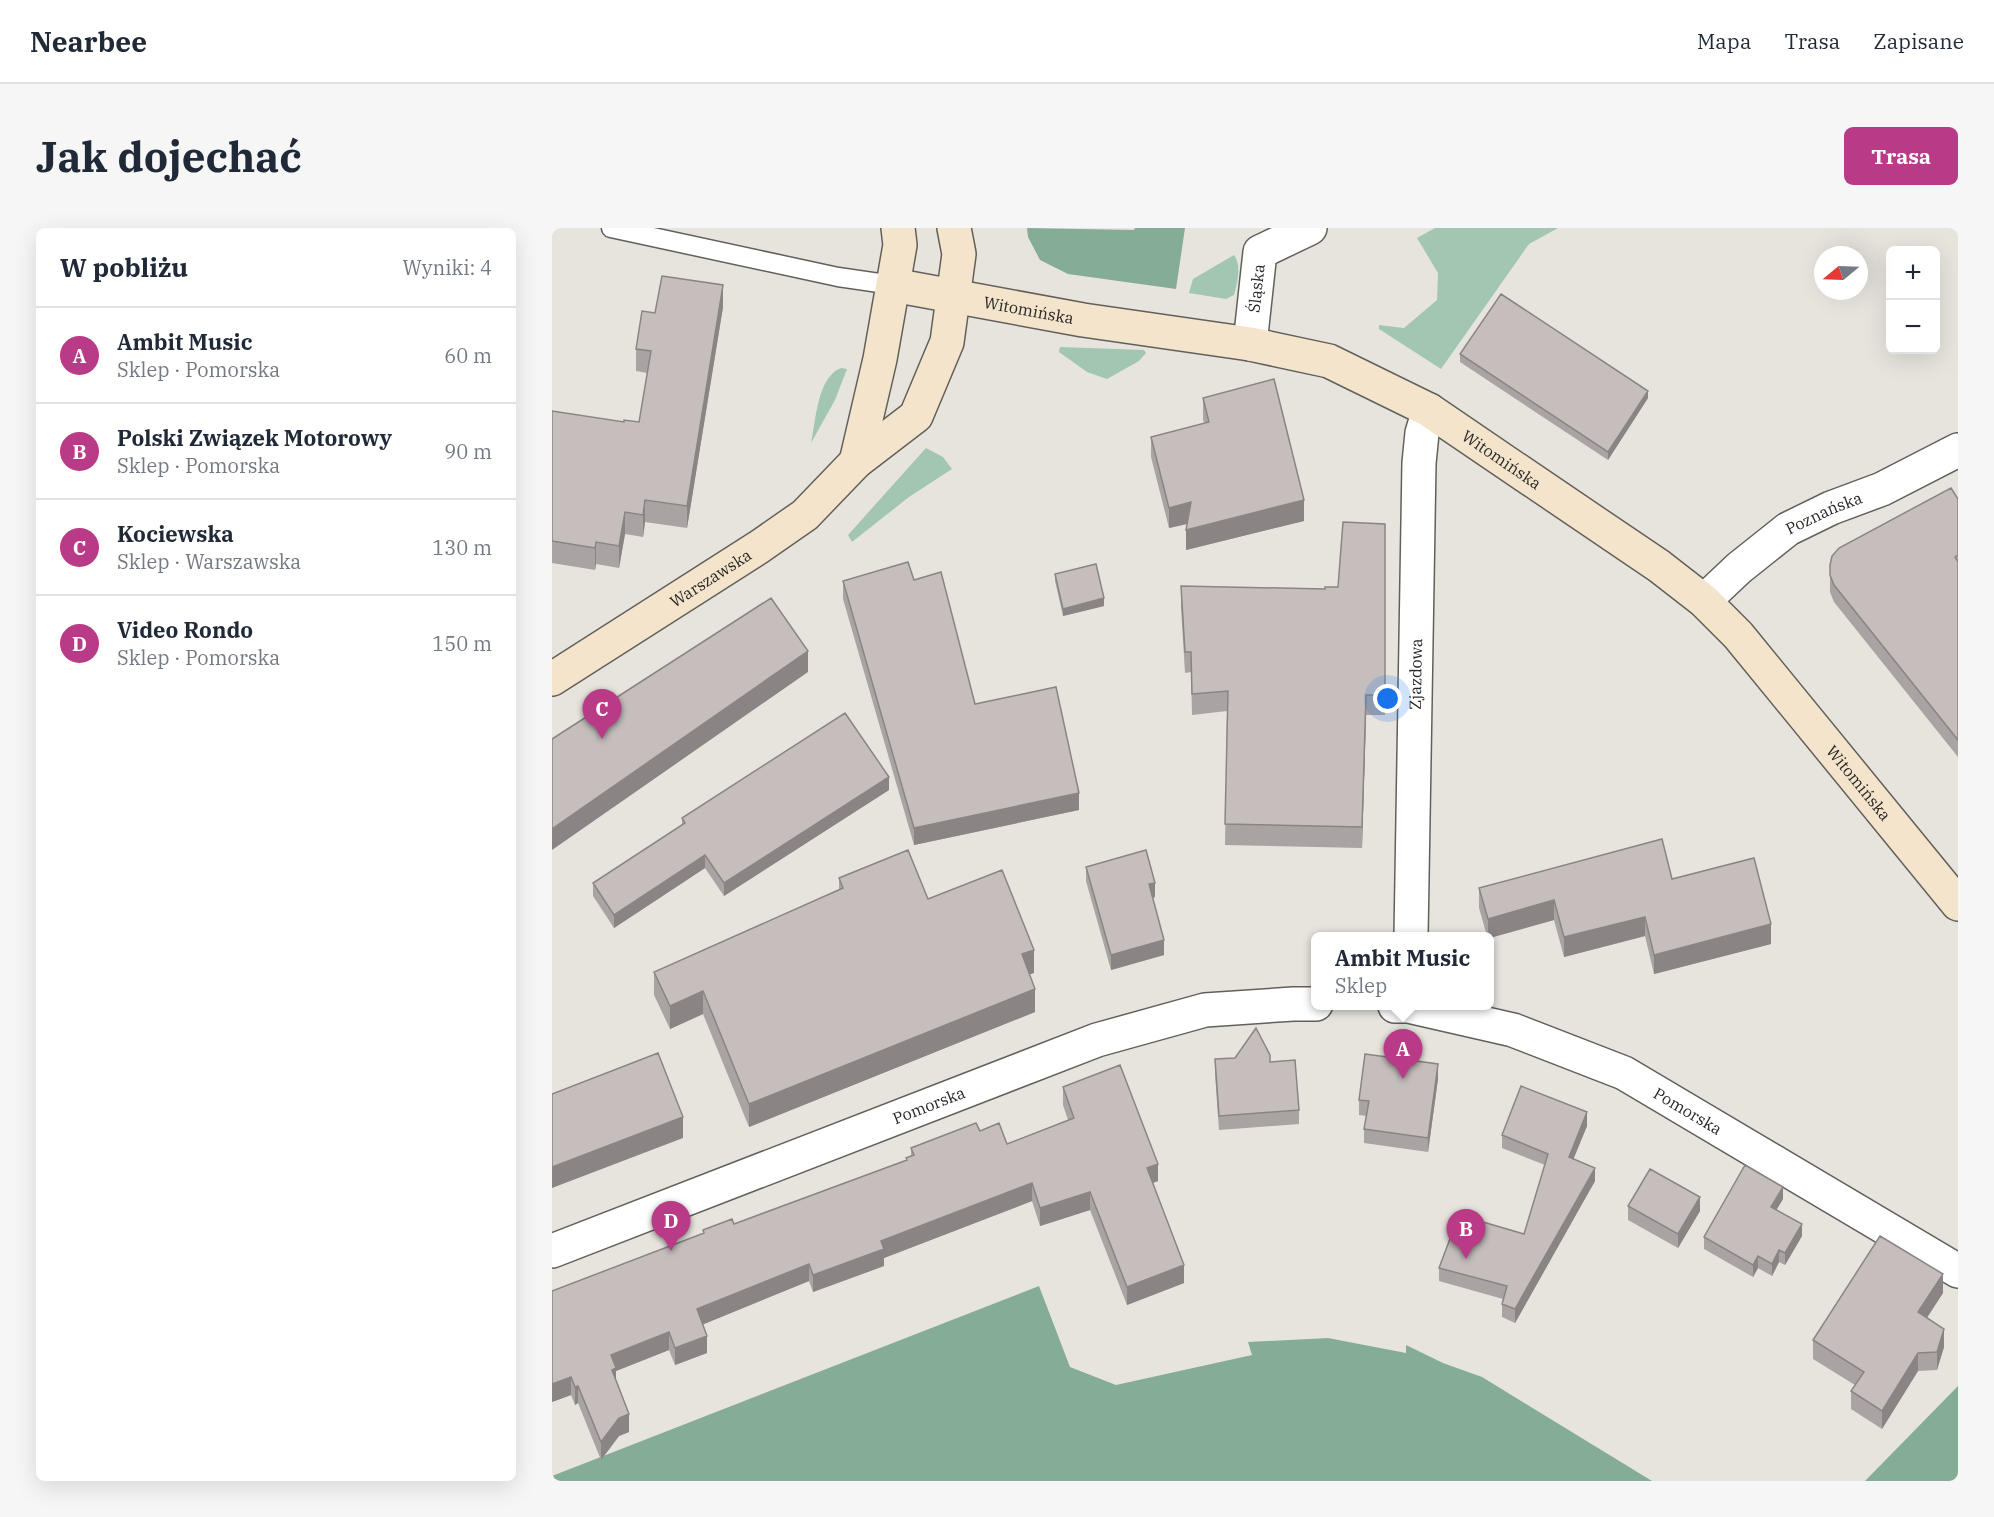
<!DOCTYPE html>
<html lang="pl">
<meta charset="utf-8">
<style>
body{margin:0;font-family:"IBM Plex Serif",serif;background:#f6f6f7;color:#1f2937}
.controls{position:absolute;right:18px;top:18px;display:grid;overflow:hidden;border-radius:9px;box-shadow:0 6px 24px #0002}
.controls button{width:54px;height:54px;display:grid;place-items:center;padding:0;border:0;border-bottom:2px solid #e0e1e3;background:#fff;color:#1f2937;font:30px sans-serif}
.compass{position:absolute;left:1262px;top:18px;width:54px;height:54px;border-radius:50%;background:#fff;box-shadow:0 6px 24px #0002;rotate:251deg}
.you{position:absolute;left:836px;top:471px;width:21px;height:21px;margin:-15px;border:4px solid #fff;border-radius:50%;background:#1a73e8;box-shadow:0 0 0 9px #1a73e833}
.badge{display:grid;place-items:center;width:39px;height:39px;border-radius:50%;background:#b93a86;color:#fff;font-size:20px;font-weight:700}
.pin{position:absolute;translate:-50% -50px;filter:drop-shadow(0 2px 3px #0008)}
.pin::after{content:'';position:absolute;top:32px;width:21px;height:18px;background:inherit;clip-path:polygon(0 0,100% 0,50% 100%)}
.popup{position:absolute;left:759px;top:704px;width:183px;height:78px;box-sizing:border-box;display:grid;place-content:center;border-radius:9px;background:#fff;filter:drop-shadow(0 2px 4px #0005);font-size:20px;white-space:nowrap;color:#747a83}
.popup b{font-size:22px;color:#1f2937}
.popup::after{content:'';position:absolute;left:50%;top:100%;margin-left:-12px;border:12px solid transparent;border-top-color:#fff}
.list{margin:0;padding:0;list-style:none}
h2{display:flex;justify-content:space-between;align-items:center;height:78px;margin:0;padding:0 24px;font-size:26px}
h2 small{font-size:20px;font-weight:400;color:#747a83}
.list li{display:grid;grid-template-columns:39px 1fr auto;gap:18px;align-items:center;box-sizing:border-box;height:96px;padding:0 24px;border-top:2px solid #e0e1e3}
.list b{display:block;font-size:22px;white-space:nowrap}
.list p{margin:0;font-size:20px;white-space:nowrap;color:#747a83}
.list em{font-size:20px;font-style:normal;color:#747a83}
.map{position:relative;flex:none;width:1406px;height:1253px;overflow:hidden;border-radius:9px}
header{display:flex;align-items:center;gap:36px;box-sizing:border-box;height:84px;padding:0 30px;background:#fff;border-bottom:2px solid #e0e1e3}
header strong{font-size:28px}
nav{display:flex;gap:33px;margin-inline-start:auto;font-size:21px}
.intro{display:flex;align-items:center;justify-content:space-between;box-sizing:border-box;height:144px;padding:0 36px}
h1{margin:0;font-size:42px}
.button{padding:15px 27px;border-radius:9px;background:#b93a86;color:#fff;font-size:21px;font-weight:700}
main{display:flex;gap:36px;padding:0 36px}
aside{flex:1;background:#fff;border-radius:9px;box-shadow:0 6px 24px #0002}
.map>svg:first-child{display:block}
.green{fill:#a2c6b2}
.forest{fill:#85ac97}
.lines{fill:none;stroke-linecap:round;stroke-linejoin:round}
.lane-casing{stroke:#62605b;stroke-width:21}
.street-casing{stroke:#62605b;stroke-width:36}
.secondary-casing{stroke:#62605b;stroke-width:36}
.lane{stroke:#fff;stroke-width:18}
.street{stroke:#fff;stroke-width:33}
.secondary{stroke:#f4e4cc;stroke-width:33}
.wall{fill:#a9a3a3}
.shaded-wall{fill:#8a8584}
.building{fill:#c5bebd;stroke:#8a8584;stroke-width:1.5}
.labels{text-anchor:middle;stroke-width:5;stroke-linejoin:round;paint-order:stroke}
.street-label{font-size:16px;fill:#282825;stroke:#f4f2eb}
</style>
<header>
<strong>Nearbee</strong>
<nav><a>Mapa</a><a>Trasa</a><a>Zapisane</a></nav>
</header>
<div class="intro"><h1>Jak dojechać</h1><a class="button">Trasa</a></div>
<main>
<aside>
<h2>W pobliżu<small>Wyniki: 4</small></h2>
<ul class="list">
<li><span class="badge">A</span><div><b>Ambit Music</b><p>Sklep · Pomorska</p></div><em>60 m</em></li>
<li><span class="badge">B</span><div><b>Polski Związek Motorowy</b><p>Sklep · Pomorska</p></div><em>90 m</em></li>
<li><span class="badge">C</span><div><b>Kociewska</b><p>Sklep · Warszawska</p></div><em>130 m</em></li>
<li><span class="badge">D</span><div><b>Video Rondo</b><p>Sklep · Pomorska</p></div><em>150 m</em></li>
</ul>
</aside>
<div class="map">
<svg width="1406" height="1253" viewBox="0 0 1406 1253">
<rect width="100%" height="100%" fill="#e7e4de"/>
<path class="green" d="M 883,0 L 1006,0 L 977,16 L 889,141 L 827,101 L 827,97 L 852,100 L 885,72 L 886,45 L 865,10 Z
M 682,27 C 690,37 685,56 682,67 L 674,71 L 637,65 L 641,51 Z
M 508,119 L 592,122 L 594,125 L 587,133 L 555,151 L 535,144 L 507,124 Z
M 289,140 L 295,141 L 283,172 L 259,215 C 264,193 265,149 289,140 Z
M 374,220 L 391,229 L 400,241 L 357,269 L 300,314 L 296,307 Z"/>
<path class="forest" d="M 475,0 L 582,2 L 583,0 L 633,0 L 624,61 L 516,46 L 488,32 L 476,9 Z
M 487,1058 L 518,1139 L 564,1157 L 700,1127 L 696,1114 L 776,1110 L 854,1125 L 854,1117 L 891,1135 L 930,1149 L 1100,1253 L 0,1253 L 0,1248 Z
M 1406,1158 L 1406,1253 L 1313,1253 Z"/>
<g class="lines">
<g class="lane-casing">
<path id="lane" d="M 59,0 L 286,49 L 341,57"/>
</g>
<g class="street-casing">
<g id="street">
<path id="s1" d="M 698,116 L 708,24 L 758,0"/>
<path id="s2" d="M 1152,373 L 1187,340 L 1236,301 L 1279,280 L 1330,261 L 1406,222"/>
<path id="s3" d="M 859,708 L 867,235 L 870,205 L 877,182"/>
<path id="s4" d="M 843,778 L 856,778 L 961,802 L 1072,845 L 1406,1043"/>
<path id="s5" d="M 0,1023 L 545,812 L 653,782 L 741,776 L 764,776"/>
</g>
</g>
<g class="secondary-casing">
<g id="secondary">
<path id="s6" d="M 341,57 L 531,92 L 698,116 L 777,133 L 877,182 L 980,252 L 1107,338 L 1152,373 L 1186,407 L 1406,676"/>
<path d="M 304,234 L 328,131 L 348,17 L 346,0"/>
<path id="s7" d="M 0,451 L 207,319 L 253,287 L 304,234 L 364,188 L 395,114 L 407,26 L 402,0"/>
</g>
</g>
<use href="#lane" class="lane"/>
<use href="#street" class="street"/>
<use href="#secondary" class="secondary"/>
</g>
<path class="wall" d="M 171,79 L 135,300 L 93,294 L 91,309 L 73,306 L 67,340 L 44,336 L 43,342 L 0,335 L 0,183 L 72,194 L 87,194 L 95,145 L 84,143 L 84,121 L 103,85 Z
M 908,126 L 1096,170 L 1056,232 L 908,134 Z
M 651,170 L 752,293 L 634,322 L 635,296 L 617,300 L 599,229 L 599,209 L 652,195 L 651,191 Z
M 1406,271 L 1406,529 L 1282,374 L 1278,364 L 1278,337 Z
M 833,296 L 833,487 L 814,487 L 810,620 L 673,617 L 675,483 L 640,487 L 639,444 L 633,445 L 629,379 L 629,358 L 773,361 L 786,359 Z
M 503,346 L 552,378 L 511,388 L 503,353 Z
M 362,352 L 423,476 L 527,582 L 362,617 L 291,371 L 291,353 Z
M 337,562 L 172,668 L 153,640 L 62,700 L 41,668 L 41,655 L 130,597 L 130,590 Z
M 534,639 L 603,669 L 601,670 L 612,727 L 559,742 L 534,653 Z
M 287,650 L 376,671 L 482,745 L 478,746 L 483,784 L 197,899 L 151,786 L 118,801 L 102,767 L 102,744 L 287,662 Z
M 1120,651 L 1219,716 L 1102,746 L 1093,708 L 1012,729 L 1002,692 L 935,708 L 927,680 L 927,660 Z
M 663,831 L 718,834 L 747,882 L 747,896 L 667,902 L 663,846 Z
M 886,851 L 876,924 L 812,915 L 812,901 L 815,888 L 807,887 L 807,872 Z
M 511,859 L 606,953 L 601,955 L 632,1055 L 575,1077 L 538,982 L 488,998 L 480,973 L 332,1030 L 332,1038 L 261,1064 L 257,1053 L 151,1096 L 155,1125 L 123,1137 L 117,1122 L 64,1143 L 64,1152 L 77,1204 L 67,1208 L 49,1232 L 26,1175 L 23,1177 L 19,1167 L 0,1174 L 107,1023 L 151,1006 L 151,1002 L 182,996 L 354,933 L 354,930 L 359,928 L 359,920 L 428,903 L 455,916 L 516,892 L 511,877 Z
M 1035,898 L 1021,931 L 1043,953 L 963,1095 L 950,1089 L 950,1076 L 951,1071 L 887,1053 L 887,1040 L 972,1006 L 993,937 L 950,920 L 950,907 Z
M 1231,971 L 1224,982 L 1250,1008 L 1233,1037 L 1227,1034 L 1220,1048 L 1206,1040 L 1201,1049 L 1152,1021 L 1152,1009 Z
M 1076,978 L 1148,983 L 1126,1020 L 1076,992 Z
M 1391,1065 L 1375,1090 L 1392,1119 L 1385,1142 L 1366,1143 L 1330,1201 L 1299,1181 L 1299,1163 L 1303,1157 L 1261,1131 L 1261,1112 Z"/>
<path class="shaded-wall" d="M 171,57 L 171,79 L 135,300 L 135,278 Z
M 1096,163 L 1096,170 L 1056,232 L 1056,224 Z
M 93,272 L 93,294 L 91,309 L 91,287 Z
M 752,272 L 752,293 L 634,322 L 634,302 Z
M 639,274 L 639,295 L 617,300 L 617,280 Z
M 73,284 L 73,306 L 67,340 L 67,318 Z
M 44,314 L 44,336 L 43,342 L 43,320 Z
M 552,370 L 552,378 L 511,388 L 511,381 Z
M 256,423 L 256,444 L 0,622 L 0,601 Z
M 814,467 L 814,487 L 810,620 L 810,599 Z
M 337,549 L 337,562 L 172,668 L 172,655 Z
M 527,565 L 527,582 L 362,617 L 362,600 Z
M 153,627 L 153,640 L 62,700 L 62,687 Z
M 603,655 L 603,669 L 597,671 L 597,656 Z
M 1002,672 L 1002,692 L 938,710 L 938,708 L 936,708 L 936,691 Z
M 1093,689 L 1093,708 L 1012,729 L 1012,709 Z
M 1219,696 L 1219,716 L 1102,746 L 1102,727 Z
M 612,712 L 612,727 L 559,742 L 559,727 Z
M 482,722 L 482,745 L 470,749 L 470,726 Z
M 483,761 L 483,784 L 197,899 L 197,876 Z
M 151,763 L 151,786 L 118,801 L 118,778 Z
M 886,836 L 886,851 L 876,924 L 876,910 Z
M 1035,884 L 1035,898 L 1017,942 L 1017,929 Z
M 131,889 L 131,910 L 0,960 L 0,939 Z
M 606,936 L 606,953 L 595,957 L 595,940 Z
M 1043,940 L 1043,953 L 963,1095 L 963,1081 Z
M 480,955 L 480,973 L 332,1030 L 332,1038 L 261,1064 L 261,1047 L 329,1013 Z
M 1231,959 L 1231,971 L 1219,991 L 1219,979 Z
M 538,964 L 538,982 L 488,998 L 488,980 Z
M 1148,969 L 1148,983 L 1126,1020 L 1126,1006 Z
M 1250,996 L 1250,1008 L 1233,1037 L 1233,1025 Z
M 1227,1022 L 1227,1034 L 1220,1048 L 1220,1036 Z
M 1206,1028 L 1206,1040 L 1201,1049 L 1201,1037 Z
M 257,1036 L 257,1053 L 145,1099 L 145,1081 Z
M 632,1037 L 632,1055 L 575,1077 L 575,1059 Z
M 1391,1046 L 1391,1065 L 1366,1103 L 1366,1084 Z
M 1392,1101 L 1392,1119 L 1385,1142 L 1385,1124 Z
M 117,1104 L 117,1122 L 64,1143 L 64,1158 L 60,1159 L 59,1127 Z
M 155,1108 L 155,1125 L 123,1137 L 123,1120 Z
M 1366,1125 L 1366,1143 L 1330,1201 L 1330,1183 Z
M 19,1149 L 19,1167 L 0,1174 L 0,1156 Z
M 26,1158 L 26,1175 L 23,1177 L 23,1159 Z
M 77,1186 L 77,1204 L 67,1208 L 49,1232 L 49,1214 L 67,1190 Z"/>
<path class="building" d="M 110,48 L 171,57 L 135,278 L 93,272 L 91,287 L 73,284 L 67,318 L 44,314 L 43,320 L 0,313 L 0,183 L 72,194 L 72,192 L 87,194 L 99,123 L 84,121 L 90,83 L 103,85 Z
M 949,66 L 1096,163 L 1056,224 L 908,126 Z
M 722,151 L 752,272 L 634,302 L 639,274 L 617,280 L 599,209 L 657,194 L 651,170 Z
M 1399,260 L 1406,271 L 1406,327 L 1403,329 L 1406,334 L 1406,512 L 1282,357 L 1278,347 L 1278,337 L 1280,328 L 1287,320 Z
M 791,294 L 833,296 L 833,467 L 814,467 L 810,599 L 673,596 L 676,463 L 640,466 L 639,424 L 633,424 L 629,358 L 773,361 L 773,359 L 786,359 Z
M 356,334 L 362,352 L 389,344 L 423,476 L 504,459 L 527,565 L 362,600 L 291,353 Z
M 544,336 L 552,370 L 511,381 L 503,346 Z
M 219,370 L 256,423 L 0,601 L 0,511 Z
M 293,485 L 337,549 L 172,655 L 153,627 L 62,687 L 41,655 L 133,595 L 130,590 Z
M 1110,611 L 1120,651 L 1202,630 L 1219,696 L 1102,727 L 1093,689 L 1012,709 L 1002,672 L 936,691 L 927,660 Z
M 356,622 L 376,671 L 450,642 L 482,722 L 470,726 L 483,761 L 197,876 L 151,763 L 118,778 L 102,744 L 291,660 L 287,650 Z
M 594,622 L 603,655 L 597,656 L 612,712 L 559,727 L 534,639 Z
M 704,800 L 718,827 L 718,834 L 743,832 L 747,882 L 667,888 L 663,831 L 683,830 Z
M 106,825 L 131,889 L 0,939 L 0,866 Z
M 813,826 L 886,836 L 876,910 L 812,901 L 817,873 L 807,872 Z
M 568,837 L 606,936 L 595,940 L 632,1037 L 575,1059 L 538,964 L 488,980 L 480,955 L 329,1013 L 332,1021 L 261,1047 L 257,1036 L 145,1081 L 155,1108 L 123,1120 L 117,1104 L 59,1127 L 64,1140 L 60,1142 L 77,1186 L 67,1190 L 49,1214 L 26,1158 L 23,1159 L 19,1149 L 0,1156 L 0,1063 L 152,1005 L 151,1002 L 180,991 L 182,996 L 355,932 L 354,930 L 362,927 L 359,920 L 424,895 L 428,903 L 447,895 L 455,916 L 522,890 L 511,859 Z
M 969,858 L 1035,884 L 1017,929 L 1043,940 L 963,1081 L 950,1076 L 955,1058 L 887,1040 L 907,987 L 972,1006 L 996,926 L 950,907 Z
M 1193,937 L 1231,959 L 1219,979 L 1250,996 L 1233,1025 L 1227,1022 L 1220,1036 L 1206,1028 L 1201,1037 L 1152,1009 Z
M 1098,941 L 1148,969 L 1126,1006 L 1076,978 Z
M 1328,1008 L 1391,1046 L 1366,1084 L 1392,1101 L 1385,1124 L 1366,1125 L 1330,1183 L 1299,1163 L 1312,1144 L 1261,1112 Z"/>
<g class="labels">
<g class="street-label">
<text dy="6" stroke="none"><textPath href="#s1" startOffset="56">Śląska</textPath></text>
<text dy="6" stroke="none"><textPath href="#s6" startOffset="138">Witomińska</textPath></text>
<text dy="6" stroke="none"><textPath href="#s6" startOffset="642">Witomińska</textPath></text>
<text dy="6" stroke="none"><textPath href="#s2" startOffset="150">Poznańska</textPath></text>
<text dy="6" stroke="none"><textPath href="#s7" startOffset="188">Warszawska</textPath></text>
<text dy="6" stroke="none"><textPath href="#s3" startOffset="262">Zjazdowa</textPath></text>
<text dy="6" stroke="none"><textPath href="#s6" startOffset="1128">Witomińska</textPath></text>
<text dy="6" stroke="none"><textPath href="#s5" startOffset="404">Pomorska</textPath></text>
<text dy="6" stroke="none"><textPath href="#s4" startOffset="314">Pomorska</textPath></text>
</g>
</g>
</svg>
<div class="controls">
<button>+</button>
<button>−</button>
</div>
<svg class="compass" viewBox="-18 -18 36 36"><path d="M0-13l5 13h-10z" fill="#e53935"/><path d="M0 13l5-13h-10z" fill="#747a83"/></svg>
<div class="you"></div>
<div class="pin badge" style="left:851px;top:851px">A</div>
<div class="popup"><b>Ambit Music</b>Sklep</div>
<div class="pin badge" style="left:914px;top:1031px">B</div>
<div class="pin badge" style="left:50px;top:511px">C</div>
<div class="pin badge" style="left:119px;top:1023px">D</div>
</div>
</main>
